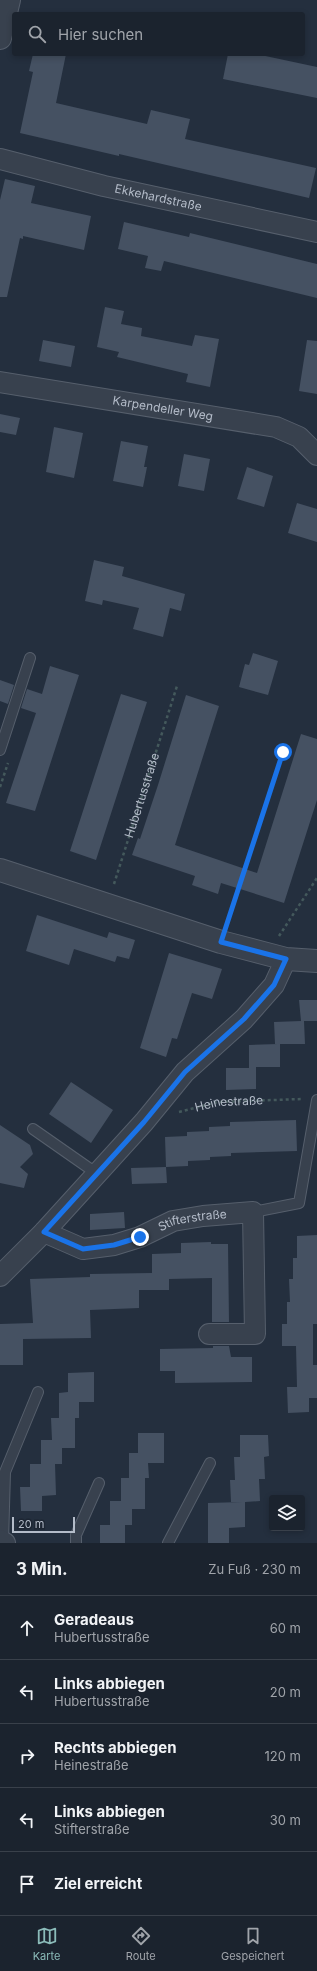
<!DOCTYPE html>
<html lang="de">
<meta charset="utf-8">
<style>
body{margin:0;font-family:Inter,sans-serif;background:#282f3a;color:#f1f3f6}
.controls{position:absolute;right:12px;bottom:12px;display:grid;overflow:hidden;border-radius:4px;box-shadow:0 2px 6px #0003}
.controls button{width:36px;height:36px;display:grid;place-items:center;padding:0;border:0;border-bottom:1px solid #39404a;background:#1b232e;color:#f1f3f6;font:20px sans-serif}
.scale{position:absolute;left:12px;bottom:10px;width:63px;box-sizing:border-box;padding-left:4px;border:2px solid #b4bcc9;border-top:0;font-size:11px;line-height:14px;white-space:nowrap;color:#b4bcc9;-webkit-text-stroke:3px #1d2633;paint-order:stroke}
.stop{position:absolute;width:12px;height:12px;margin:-9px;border:3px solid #1a73e8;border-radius:50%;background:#fff}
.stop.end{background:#1a73e8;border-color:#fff;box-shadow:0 1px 4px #0008}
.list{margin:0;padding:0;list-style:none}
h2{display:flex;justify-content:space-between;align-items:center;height:52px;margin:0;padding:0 16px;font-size:17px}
h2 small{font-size:13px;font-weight:400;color:#a0a4aa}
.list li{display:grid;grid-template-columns:26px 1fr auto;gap:12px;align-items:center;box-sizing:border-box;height:64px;padding:0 16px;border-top:1px solid #39404a}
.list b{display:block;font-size:15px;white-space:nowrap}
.list p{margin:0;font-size:13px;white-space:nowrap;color:#a0a4aa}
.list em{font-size:13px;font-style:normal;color:#a0a4aa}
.icon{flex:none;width:22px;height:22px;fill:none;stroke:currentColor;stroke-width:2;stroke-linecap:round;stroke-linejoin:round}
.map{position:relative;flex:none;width:317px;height:1543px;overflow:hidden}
.search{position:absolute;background:#1b232e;box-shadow:0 2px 6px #0003;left:12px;right:12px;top:12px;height:44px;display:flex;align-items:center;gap:10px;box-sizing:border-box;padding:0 14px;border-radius:4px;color:#a0a4aa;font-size:15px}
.sheet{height:372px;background:#1b232e}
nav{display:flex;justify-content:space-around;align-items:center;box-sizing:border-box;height:56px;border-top:1px solid #39404a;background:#1b232e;font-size:11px;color:#a0a4aa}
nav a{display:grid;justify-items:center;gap:2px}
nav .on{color:#8bbbb9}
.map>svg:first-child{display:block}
.building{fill:#455162}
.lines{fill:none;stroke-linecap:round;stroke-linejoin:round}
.service-casing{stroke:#565f6c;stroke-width:12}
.minor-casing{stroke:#565f6c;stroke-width:22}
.tertiary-casing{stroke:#565f6c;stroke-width:24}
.path{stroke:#44595c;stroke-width:2.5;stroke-dasharray:3 3;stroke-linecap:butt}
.service{stroke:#38414e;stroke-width:10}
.minor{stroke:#38414e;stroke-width:20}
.tertiary{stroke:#38414e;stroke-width:22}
.route{stroke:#1a73e8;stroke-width:5}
.labels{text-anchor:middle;stroke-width:3;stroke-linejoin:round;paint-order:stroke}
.street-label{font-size:12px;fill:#b4bcc9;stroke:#1d2633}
</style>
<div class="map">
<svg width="317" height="1543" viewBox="0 0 317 1543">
<rect width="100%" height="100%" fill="#242f3e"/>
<path class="building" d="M 33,54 L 66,54 L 56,103 L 147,124 L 151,110 L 190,119 L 185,139 L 316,168 L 309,198 L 119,154 L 119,156 L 20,133 L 33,72 L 29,71 Z
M 228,54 L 256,54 L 317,67 L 317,98 L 223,79 Z
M 5,179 L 35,186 L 31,203 L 91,216 L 84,250 L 23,236 L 23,239 L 20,238 L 7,297 L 0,297 L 0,200 Z
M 124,222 L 189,237 L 190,233 L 317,264 L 317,298 L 164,261 L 161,271 L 145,268 L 148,256 L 118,249 Z
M 105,307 L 124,311 L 121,324 L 142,328 L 141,336 L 192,346 L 195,335 L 219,339 L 210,387 L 186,382 L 188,374 L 117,357 L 119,352 L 97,347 Z
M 43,340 L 75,346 L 71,367 L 39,361 Z
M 307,340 L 317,341 L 317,394 L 299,391 Z
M 0,414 L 20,418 L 16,435 L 0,432 Z
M 54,427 L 83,433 L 74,478 L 46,472 Z
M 121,441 L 148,446 L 144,467 L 147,467 L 143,487 L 113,481 Z
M 184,454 L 210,459 L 204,491 L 178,486 Z
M 247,467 L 273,476 L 264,507 L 237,499 Z
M 297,503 L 317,509 L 317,542 L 288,533 Z
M 94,560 L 124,567 L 122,576 L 185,594 L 181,611 L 170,608 L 163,637 L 133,629 L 139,608 L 103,600 L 102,605 L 85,601 Z
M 253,653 L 278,661 L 268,695 L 239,687 L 245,664 L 249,665 Z
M 50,666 L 79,675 L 35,811 L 6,803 L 36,713 L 21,708 L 27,689 L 42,694 Z
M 0,680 L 14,685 L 8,704 L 0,701 Z
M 121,694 L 147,702 L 96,860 L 70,851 Z
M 186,695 L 219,706 L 175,845 L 257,873 L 301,734 L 317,739 L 317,800 L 284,903 L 221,883 L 218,894 L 192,885 L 195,876 L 132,855 L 138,838 L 140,839 L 158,785 Z
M 37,915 L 107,938 L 109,932 L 135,940 L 129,959 L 117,956 L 115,962 L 74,949 L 69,965 L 26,951 Z
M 169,953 L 222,969 L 212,999 L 192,993 L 177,1039 L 172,1038 L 166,1057 L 140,1048 Z
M 299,1000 L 317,1000 L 317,1021 L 304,1021 L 305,1044 L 280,1044 L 280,1067 L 256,1067 L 256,1089 L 226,1090 L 226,1068 L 249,1068 L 249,1045 L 278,1044 L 275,1044 L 274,1022 L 301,1021 Z
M 71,1082 L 113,1110 L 91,1143 L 49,1114 Z
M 296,1120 L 297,1151 L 231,1153 L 231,1156 L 210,1157 L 210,1160 L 188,1161 L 188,1166 L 166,1167 L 165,1137 L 187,1136 L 187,1132 L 209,1131 L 209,1127 L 230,1126 L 230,1122 Z
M 0,1125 L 30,1145 L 33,1154 L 20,1167 L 28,1174 L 24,1188 L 0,1183 Z
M 166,1167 L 167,1183 L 132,1184 L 131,1168 Z
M 124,1212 L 125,1228 L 90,1230 L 90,1214 Z
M 317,1235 L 317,1324 L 313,1324 L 313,1365 L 317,1365 L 317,1398 L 309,1398 L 309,1412 L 288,1413 L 287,1387 L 297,1387 L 296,1346 L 282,1346 L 282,1324 L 287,1324 L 287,1302 L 290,1302 L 289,1279 L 293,1279 L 293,1258 L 297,1258 L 297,1236 Z
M 211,1242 L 211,1244 L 228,1244 L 229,1322 L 212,1322 L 212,1278 L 169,1279 L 169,1290 L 139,1290 L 139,1308 L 90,1310 L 91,1338 L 23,1339 L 23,1365 L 0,1365 L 0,1324 L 33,1323 L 30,1279 L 90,1277 L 90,1274 L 152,1273 L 152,1254 L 181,1253 L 181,1243 Z
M 213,1346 L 229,1346 L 231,1357 L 252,1357 L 252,1382 L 175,1383 L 175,1371 L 160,1371 L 160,1349 L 213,1348 Z
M 94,1372 L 94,1402 L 79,1402 L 79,1418 L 75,1418 L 75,1448 L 62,1448 L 62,1464 L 41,1464 L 41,1440 L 52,1440 L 51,1418 L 59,1418 L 59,1393 L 68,1392 L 68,1373 Z
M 138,1433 L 164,1433 L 164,1463 L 148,1463 L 149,1478 L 145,1478 L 145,1509 L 132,1509 L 132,1525 L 110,1525 L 110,1501 L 121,1501 L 121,1478 L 129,1478 L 129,1453 L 138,1453 Z
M 240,1435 L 268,1435 L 269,1456 L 264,1457 L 265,1479 L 259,1479 L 260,1501 L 245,1502 L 245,1527 L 229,1528 L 229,1543 L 208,1543 L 208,1503 L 242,1502 L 231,1502 L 230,1480 L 235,1480 L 234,1457 L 240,1457 Z
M 30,1464 L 55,1464 L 56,1495 L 42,1496 L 42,1511 L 21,1511 L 20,1487 L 30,1487 Z
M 100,1525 L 125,1525 L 125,1543 L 100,1543 Z"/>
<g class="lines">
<g class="service-casing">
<path id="service" d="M 0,750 L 30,658
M 33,1129 L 96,1173
M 253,1212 L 299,1203 L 317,1100
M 3,1542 L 5,1472 L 38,1392
M 76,1543 L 76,1535 L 99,1483
M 168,1543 L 210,1463"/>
</g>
<g class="minor-casing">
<g id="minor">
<path id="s3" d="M 0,159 L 104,186 L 317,232"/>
<path id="s4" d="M 0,382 L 276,427 L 299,437 L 317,455"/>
<path id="s5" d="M 44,1232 L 83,1249 L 114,1245 L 140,1237 L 173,1221 L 203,1216 L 253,1212 L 255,1334 L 209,1334"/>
<path d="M 0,1276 L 44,1232 L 144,1122 L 185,1072 L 244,1019 L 274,985 L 286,959"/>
<path d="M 0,1540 L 5,1543"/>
</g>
</g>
<g class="tertiary-casing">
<path id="tertiary" d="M 0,38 L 9,0
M 0,870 L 221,942 L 286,959 L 317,961"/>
</g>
<g class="path">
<path d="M 0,787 L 8,763"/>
<path id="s1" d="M 114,884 L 177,686"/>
<path d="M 228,923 L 283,752"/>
<path d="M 279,936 L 317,878"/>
<path id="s2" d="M 179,1112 L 218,1102 L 302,1099"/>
</g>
<use href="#service" class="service"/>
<use href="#minor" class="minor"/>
<use href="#tertiary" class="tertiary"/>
</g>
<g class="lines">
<path class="route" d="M 140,1237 L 114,1245 L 83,1249 L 44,1232 L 144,1122 L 185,1072 L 244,1019 L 274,985 L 286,959 L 221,942 L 283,752"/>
</g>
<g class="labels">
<g class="street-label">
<text dy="4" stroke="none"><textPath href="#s3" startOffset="163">Ekkehardstraße</textPath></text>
<text dy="4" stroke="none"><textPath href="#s4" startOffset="165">Karpendeller Weg</textPath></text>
<text dy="4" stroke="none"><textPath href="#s1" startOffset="93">Hubertusstraße</textPath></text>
<text dy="4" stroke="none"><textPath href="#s2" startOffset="51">Heinestraße</textPath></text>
<text dy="4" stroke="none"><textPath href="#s5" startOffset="157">Stifterstraße</textPath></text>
</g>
</g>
</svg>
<div class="controls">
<button><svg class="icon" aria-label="layers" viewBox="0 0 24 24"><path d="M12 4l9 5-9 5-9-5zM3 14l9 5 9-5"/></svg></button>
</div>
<div class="scale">20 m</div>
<div class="stop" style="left:283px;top:752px"></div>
<div class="stop end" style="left:140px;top:1237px"></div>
<div class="search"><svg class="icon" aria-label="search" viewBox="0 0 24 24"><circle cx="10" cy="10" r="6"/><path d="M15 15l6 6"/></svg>Hier suchen</div>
</div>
<section class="sheet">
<h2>3 Min.<small>Zu Fuß · 230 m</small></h2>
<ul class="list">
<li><svg class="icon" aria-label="ahead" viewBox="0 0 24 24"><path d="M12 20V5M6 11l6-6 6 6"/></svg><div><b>Geradeaus</b><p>Hubertusstraße</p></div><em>60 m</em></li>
<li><svg class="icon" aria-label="left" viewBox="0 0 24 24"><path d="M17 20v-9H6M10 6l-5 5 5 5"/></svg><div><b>Links abbiegen</b><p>Hubertusstraße</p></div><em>20 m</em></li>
<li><svg class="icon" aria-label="right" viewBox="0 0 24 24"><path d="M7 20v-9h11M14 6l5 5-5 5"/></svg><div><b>Rechts abbiegen</b><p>Heinestraße</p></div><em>120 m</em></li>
<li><svg class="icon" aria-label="left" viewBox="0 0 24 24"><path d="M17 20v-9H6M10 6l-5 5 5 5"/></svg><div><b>Links abbiegen</b><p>Stifterstraße</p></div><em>30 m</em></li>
<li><svg class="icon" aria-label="arrive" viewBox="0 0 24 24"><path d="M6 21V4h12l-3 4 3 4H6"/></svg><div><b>Ziel erreicht</b></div></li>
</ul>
</section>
<nav>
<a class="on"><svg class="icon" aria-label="map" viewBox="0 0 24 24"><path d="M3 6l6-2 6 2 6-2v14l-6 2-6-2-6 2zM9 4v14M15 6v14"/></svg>Karte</a>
<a><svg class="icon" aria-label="directions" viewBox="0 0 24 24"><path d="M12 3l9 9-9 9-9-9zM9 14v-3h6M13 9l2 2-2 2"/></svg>Route</a>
<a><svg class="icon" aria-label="saved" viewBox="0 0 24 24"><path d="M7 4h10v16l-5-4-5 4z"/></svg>Gespeichert</a>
</nav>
